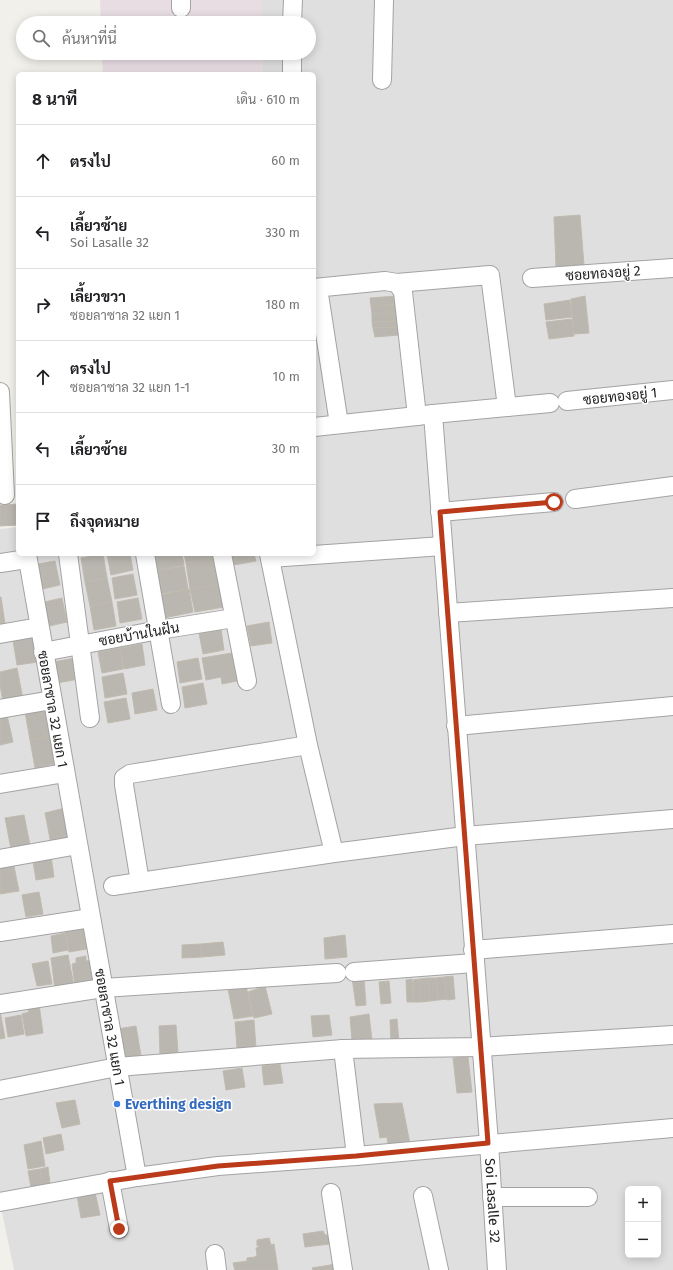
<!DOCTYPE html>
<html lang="th">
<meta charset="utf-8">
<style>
body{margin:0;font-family:"Fira Sans",Sarabun,sans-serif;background:#f2f2f2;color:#202124}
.controls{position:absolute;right:12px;bottom:12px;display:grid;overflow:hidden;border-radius:6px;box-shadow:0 2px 10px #0003}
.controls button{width:36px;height:36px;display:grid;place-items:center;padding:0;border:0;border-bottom:1px solid #e0e0e0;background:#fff;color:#202124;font:20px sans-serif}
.stop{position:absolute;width:12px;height:12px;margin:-9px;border:3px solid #ba3a1a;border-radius:50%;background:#fff}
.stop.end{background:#ba3a1a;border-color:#fff;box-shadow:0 1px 4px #0008}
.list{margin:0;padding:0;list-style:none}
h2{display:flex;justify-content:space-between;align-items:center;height:52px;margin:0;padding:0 16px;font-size:17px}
h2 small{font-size:13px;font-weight:400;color:#757577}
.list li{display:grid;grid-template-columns:26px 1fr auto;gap:12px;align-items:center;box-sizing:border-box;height:72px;padding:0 16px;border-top:1px solid #e0e0e0}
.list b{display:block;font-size:15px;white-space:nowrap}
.list p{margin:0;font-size:13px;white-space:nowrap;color:#757577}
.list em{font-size:13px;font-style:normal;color:#757577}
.icon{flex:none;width:22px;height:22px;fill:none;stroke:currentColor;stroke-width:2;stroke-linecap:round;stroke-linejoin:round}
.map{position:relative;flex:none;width:673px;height:1270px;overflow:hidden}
.search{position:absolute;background:#fff;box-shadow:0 2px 10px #0003;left:16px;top:16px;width:300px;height:44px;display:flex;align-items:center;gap:10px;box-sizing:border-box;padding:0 14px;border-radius:22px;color:#757577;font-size:15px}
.panel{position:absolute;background:#fff;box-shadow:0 2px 10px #0003;left:16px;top:72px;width:300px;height:484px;border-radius:6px}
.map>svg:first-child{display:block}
.residential{fill:#e0dfdf;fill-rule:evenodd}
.industrial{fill:#e9dde4}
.building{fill:#bab6b0;stroke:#c1baae}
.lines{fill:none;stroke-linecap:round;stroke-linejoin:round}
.minor-casing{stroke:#a3a3a3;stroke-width:20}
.minor{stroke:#fff;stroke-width:18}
.route{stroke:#ba3a1a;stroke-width:5}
.shop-dot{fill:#3f7fe0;stroke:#fff;stroke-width:1.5}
.labels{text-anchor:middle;stroke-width:3;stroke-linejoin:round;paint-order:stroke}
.street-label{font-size:14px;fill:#222;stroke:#fff}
.shop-label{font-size:14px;font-weight:bold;fill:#366cbe;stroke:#fff;text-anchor:start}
</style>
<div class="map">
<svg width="673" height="1270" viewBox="0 0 673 1270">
<rect width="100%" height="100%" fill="#f1f0ea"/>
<path class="residential" d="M 261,0 L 673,0 L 673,1270 L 14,1270 L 2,1212 L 0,1212 L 0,529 L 18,527 L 18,554 L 314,554 L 314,74 L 262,74 L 261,53 L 309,53 L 309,23 L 261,23 ZM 628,1189 L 658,1189 L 658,1255 L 628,1255 Z"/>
<path class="industrial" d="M 100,0 L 261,0 L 261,23 L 101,23 Z
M 102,53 L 261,53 L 262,74 L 103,74 Z"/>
<path class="building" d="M 580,215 L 584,265 L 556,267 L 554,217 Z
M 396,296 L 397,305 L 371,306 L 370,298 Z
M 585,296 L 589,333 L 574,334 L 571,299 Z
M 570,300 L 572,317 L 546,320 L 544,304 Z
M 397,304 L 398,313 L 372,314 L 371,306 Z
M 398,313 L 399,321 L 372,322 L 372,314 Z
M 572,319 L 574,336 L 549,339 L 546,322 Z
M 399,321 L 399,327 L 373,328 L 372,322 Z
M 399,327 L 400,335 L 375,337 L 373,328 Z
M 18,504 L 18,525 L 0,526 L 0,505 Z
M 103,554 L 107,578 L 85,582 L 81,558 Z
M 107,554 L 130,554 L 133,570 L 111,575 Z
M 152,554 L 182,554 L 184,565 L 155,571 Z
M 184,554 L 214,554 L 215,558 L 186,563 Z
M 232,554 L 254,554 L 256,561 L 234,565 Z
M 215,558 L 220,584 L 190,589 L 186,563 Z
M 55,561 L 60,585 L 38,590 L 33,565 Z
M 184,566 L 188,589 L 159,594 L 155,571 Z
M 133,574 L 137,595 L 115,599 L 112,578 Z
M 107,578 L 112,602 L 90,606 L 85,582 Z
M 220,584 L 224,607 L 195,612 L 190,589 Z
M 189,589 L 193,612 L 164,618 L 159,595 Z
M 0,597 L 1,597 L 5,624 L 0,625 Z
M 62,598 L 67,622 L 45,627 L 40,603 Z
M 138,598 L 142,619 L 120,623 L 117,602 Z
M 112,602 L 116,626 L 94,630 L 90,606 Z
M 269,622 L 272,643 L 251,646 L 247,626 Z
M 221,629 L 224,650 L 203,654 L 199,633 Z
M 33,636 L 38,662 L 17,665 L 13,640 Z
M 142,644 L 145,665 L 124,669 L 120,648 Z
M 120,648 L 123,669 L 102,673 L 98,652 Z
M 232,653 L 237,681 L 222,684 L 221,677 L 206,680 L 202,658 Z
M 75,658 L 79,679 L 57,683 L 53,662 Z
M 198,658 L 202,679 L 180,683 L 177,662 Z
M 17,668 L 23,699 L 3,702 L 0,685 L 0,672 Z
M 123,673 L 127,694 L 105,698 L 102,677 Z
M 203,683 L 207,704 L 185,708 L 182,687 Z
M 153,689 L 157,710 L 135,714 L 132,693 Z
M 126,698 L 130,719 L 108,723 L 104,702 Z
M 49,707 L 54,735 L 30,740 L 25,712 Z
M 7,715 L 13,742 L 0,745 L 0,717 Z
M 54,735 L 59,763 L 35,768 L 30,740 Z
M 65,808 L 72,839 L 51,844 L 45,813 Z
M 24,815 L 30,845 L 11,849 L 5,818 Z
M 51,856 L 54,877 L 36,880 L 33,861 Z
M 13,861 L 19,891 L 0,894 L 0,863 Z
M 39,892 L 43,914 L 26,917 L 22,895 Z
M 64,927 L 88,928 L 89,938 L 85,940 L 87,949 L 69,952 Z
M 65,933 L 68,950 L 53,953 L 51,936 Z
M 345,935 L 347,957 L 325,959 L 324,938 Z
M 223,942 L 225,955 L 202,957 L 201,944 Z
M 201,944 L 202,957 L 182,958 L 182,945 Z
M 68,955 L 74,986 L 55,990 L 51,958 Z
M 86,956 L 86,961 L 93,960 L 96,982 L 75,986 L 72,964 L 76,963 L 76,958 Z
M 48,961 L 52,984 L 37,986 L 32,964 Z
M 453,976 L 455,999 L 447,1000 L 444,977 Z
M 444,977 L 447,999 L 438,1000 L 436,978 Z
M 352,978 L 364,978 L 366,1005 L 356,1006 Z
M 428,978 L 436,978 L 438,1000 L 430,1001 Z
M 428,978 L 430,1001 L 421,1002 L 419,979 Z
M 412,979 L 414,1002 L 407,1002 L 406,980 Z
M 419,979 L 421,1002 L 414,1002 L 413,980 Z
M 389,981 L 391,1003 L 381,1004 L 379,982 Z
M 246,986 L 253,1016 L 234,1019 L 228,989 Z
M 265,986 L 272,1014 L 254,1018 L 248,992 Z
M 39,1004 L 43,1033 L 26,1036 L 22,1014 L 29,1012 L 27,1007 Z
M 0,1011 L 5,1038 L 0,1039 Z
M 369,1014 L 372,1040 L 352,1041 L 350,1017 Z
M 21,1015 L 24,1034 L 8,1037 L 5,1018 Z
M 329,1015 L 332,1035 L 313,1037 L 311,1016 Z
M 397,1019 L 399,1042 L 391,1043 L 390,1020 Z
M 254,1020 L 256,1048 L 237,1048 L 235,1022 Z
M 176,1025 L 178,1053 L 160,1054 L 159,1026 Z
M 136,1026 L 141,1056 L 122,1059 L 117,1029 Z
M 468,1057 L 472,1092 L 457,1093 L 453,1058 Z
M 280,1064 L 283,1083 L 264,1085 L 262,1066 Z
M 242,1068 L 245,1087 L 226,1090 L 223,1071 Z
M 75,1100 L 80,1124 L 62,1128 L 56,1103 Z
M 402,1103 L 410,1144 L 388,1146 L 387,1137 L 380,1138 L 374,1104 Z
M 61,1134 L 64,1150 L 46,1154 L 43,1138 Z
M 41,1141 L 45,1166 L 28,1169 L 24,1145 Z
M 48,1167 L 50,1183 L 42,1185 L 40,1169 Z
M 40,1169 L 42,1185 L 31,1187 L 28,1171 Z
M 95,1192 L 100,1215 L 81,1218 L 77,1195 Z
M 323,1231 L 325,1235 L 329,1235 L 330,1244 L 305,1247 L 303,1234 Z
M 269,1238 L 271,1245 L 274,1244 L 278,1270 L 235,1270 L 233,1263 L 247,1261 L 247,1258 L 255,1257 L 257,1255 L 256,1248 L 259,1247 L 258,1245 L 257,1246 L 257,1240 Z
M 336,1264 L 337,1270 L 313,1270 L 312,1268 Z"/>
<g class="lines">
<g class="minor-casing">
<g id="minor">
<path d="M 181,8 L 181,0"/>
<path d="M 292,23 L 293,0"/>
<path d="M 292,74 L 292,53"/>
<path d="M 382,80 L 384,0"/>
<path d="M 532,278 L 673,268"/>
<path d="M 397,283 L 403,292 L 417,416"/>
<path d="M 314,288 L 385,281 L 397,283 L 490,275 L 507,407"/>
<path d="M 318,288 L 339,424"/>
<path d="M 0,392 L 5,495"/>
<path d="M 567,401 L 673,390"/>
<path id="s1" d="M 433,414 L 489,1143 L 497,1270"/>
<path d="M 314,427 L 417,416 L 433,414 L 550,403"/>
<path d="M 575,499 L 673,486"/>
<path d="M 440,512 L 554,502"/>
<path d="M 27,554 L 137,1177 L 218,1166 L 356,1156 L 673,1128"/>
<path d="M 68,554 L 90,718"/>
<path d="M 145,554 L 171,704"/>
<path d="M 222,554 L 247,681"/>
<path d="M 269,554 L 308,745 L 334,853"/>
<path d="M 270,558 L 443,546"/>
<path d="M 0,563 L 27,559"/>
<path d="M 448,613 L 673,598"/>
<path d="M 0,634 L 39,627"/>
<path d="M 43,652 L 159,630 L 234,618"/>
<path d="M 0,709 L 52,700"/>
<path d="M 456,726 L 673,706"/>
<path d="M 0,784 L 65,773"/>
<path d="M 0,859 L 78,845"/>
<path d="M 140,882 L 334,853 L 465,836 L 673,819"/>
<path d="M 113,886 L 140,882 L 124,785 L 124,778 L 130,774 L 308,745"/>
<path d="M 0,932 L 91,918"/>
<path d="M 473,950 L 673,934"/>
<path d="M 354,972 L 474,963"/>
<path d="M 0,1004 L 103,988 L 337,973"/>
<path d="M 343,1049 L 356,1156"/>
<path d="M 0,1090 L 117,1067 L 343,1049 L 480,1047 L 673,1035"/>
<path d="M 110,1181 L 119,1229"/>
<path d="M 331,1193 L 343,1270"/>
<path d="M 423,1196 L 439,1270"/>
<path d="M 492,1197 L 588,1197"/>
<path d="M 0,1202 L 137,1177"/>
<path d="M 215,1254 L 217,1270"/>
</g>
</g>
<use href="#minor" class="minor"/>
</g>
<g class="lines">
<path class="route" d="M 119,1229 L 110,1181 L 218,1166 L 356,1156 L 488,1143 L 440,512 L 554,502"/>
</g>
<circle class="shop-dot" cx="117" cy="1104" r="4"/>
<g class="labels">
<g class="street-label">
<text transform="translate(603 273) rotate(-4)" y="5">ซอยทองอยู่ 2</text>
<text transform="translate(620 396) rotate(-6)" y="5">ซอยทองอยู่ 1</text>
<text transform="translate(139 634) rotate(-10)" y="5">ซอยบ้านในฝัน</text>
<text transform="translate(53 709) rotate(80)" y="5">ซอยลาซาล 32 แยก 1</text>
<text transform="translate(110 1027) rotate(80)" y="5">ซอยลาซาล 32 แยก 1</text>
<text dy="5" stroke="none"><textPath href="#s1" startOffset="789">Soi Lasalle 32</textPath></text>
</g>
<g class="shop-label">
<text x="125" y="1109">Everthing design</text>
</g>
</g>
</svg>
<div class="controls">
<button>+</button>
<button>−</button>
</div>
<div class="stop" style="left:554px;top:502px"></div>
<div class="stop end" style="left:119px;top:1229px"></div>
<div class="search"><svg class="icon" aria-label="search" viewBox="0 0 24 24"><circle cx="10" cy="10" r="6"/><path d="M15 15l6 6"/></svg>ค้นหาที่นี่</div>
<section class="panel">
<h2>8 นาที<small>เดิน · 610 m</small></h2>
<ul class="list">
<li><svg class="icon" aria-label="ahead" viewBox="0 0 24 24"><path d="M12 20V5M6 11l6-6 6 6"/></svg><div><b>ตรงไป</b></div><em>60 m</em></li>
<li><svg class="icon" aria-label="left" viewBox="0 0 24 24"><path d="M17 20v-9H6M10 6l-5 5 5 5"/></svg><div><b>เลี้ยวซ้าย</b><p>Soi Lasalle 32</p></div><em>330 m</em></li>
<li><svg class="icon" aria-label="right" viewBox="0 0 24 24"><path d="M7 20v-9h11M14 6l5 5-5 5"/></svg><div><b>เลี้ยวขวา</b><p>ซอยลาซาล 32 แยก 1</p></div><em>180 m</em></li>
<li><svg class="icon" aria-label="ahead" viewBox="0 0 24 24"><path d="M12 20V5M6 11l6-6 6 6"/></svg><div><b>ตรงไป</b><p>ซอยลาซาล 32 แยก 1-1</p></div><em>10 m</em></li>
<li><svg class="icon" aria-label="left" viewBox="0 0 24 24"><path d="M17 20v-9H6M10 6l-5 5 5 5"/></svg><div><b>เลี้ยวซ้าย</b></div><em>30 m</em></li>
<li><svg class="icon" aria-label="arrive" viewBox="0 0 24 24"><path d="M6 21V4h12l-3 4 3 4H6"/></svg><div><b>ถึงจุดหมาย</b></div></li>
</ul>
</section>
</div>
